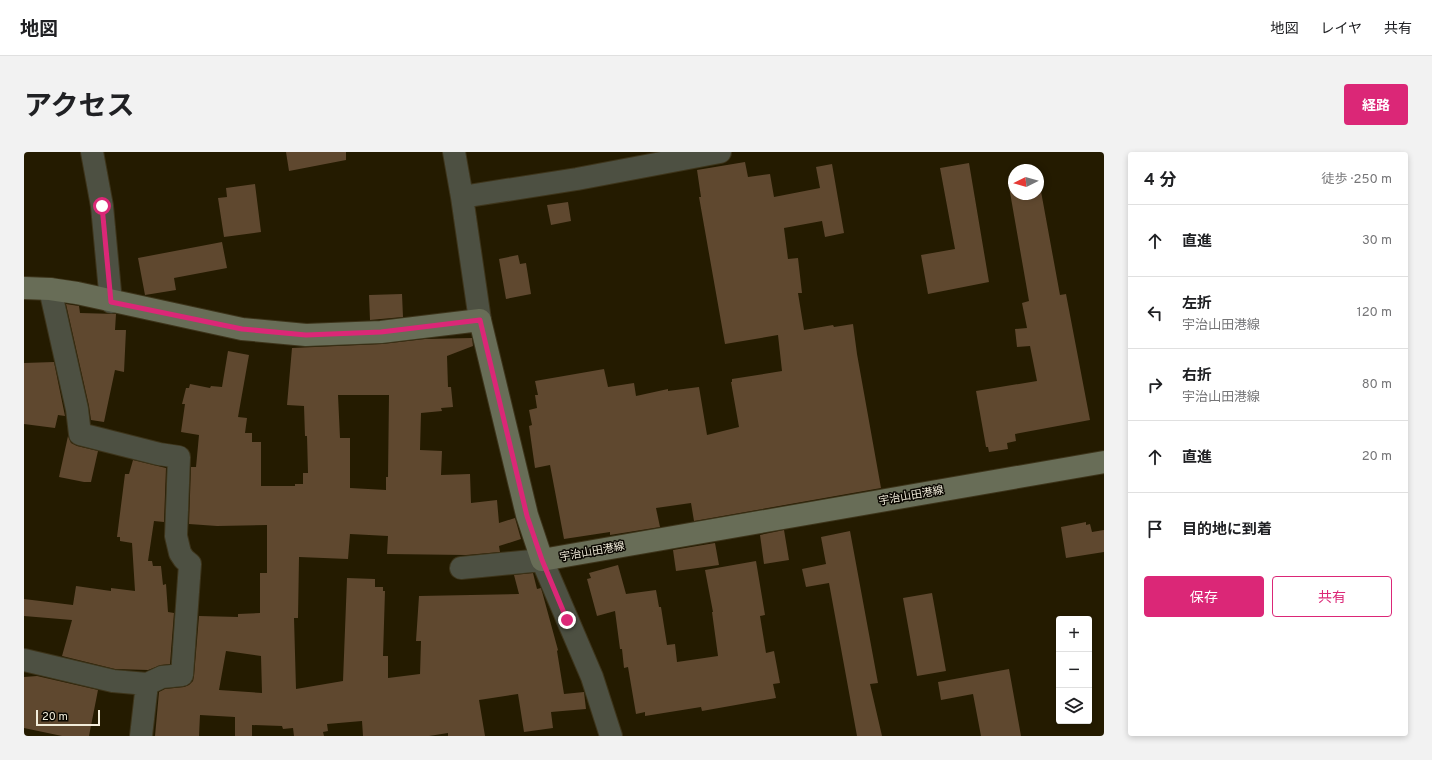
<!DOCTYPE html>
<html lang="ja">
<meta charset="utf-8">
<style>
body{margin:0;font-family:Overpass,"Noto Sans JP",sans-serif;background:#f2f2f2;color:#202124}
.controls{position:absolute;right:12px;bottom:12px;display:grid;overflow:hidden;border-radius:4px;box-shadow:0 2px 6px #0003}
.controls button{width:36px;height:36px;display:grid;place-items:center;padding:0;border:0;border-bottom:1px solid #e0e0e0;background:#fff;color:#202124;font:20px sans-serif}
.compass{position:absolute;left:984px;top:12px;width:36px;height:36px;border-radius:50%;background:#fff;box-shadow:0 2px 6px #0003;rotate:265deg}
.scale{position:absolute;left:12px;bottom:10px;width:64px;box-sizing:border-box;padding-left:4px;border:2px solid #f1ecda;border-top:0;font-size:11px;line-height:14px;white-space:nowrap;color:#f1ecda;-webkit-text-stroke:3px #0a0700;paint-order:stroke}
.stop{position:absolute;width:12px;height:12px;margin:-9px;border:3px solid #db2777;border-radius:50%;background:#fff}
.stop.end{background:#db2777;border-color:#fff;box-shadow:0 1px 4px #0008}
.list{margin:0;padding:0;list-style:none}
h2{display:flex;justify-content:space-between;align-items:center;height:52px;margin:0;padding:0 16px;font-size:17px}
h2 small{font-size:13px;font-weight:400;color:#757577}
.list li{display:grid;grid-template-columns:26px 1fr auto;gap:12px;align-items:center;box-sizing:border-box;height:72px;padding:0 16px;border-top:1px solid #e0e0e0}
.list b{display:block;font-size:15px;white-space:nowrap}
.list p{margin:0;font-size:13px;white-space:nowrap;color:#757577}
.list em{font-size:13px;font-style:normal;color:#757577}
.actions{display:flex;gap:8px;padding:12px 16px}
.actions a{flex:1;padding:9px 0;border:1px solid #db2777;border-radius:4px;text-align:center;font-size:14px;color:#db2777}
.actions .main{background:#db2777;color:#fff}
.icon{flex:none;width:22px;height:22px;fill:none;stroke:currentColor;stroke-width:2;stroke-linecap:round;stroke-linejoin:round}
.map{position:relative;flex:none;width:1080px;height:584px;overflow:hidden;border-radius:4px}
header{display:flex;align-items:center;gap:24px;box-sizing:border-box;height:56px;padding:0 20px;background:#fff;border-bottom:1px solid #e0e0e0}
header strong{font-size:19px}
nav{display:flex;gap:22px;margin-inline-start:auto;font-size:14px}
.intro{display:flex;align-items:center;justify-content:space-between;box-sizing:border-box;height:96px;padding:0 24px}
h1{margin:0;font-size:28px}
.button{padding:10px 18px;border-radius:4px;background:#db2777;color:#fff;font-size:14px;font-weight:700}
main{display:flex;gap:24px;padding:0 24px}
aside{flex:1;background:#fff;border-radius:4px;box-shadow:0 2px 6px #0003}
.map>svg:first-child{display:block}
.building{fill:#5f482f;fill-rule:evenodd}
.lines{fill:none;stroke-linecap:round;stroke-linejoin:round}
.street-casing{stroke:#3d341a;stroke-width:24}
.secondary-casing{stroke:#3d341a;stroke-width:24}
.street{stroke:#4d5042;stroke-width:22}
.secondary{stroke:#686d57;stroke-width:22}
.route{stroke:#db2777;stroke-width:5}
.labels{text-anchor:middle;stroke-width:3;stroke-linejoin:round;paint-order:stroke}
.street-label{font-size:11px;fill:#f1ecda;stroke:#0a0700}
</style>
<header>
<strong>地図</strong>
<nav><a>地図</a><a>レイヤ</a><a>共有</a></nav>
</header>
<div class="intro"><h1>アクセス</h1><a class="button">経路</a></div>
<main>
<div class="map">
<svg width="1080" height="584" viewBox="0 0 1080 584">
<rect width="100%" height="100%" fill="#241b00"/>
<path class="building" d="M 262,0 L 322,0 L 322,8 L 265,19 Z
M 721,10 L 724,25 L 746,22 L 750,45 L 796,36 L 792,15 L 808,12 L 820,81 L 801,85 L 798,69 L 760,76 L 764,107 L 774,106 L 778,141 L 774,141 L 780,178 L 809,173 L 810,175 L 829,172 L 833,202 L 857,336 L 670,369 L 667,351 L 632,356 L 636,375 L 586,383 L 586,380 L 540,387 L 526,313 L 511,316 L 505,274 L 508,273 L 505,258 L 513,256 L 511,243 L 514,243 L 511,229 L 580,217 L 584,235 L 610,231 L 612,244 L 644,237 L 644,239 L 675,235 L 683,283 L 715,275 L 707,230 L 708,230 L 708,227 L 758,219 L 754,183 L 701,192 L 675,45 L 677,45 L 673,18 Z
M 945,11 L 965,130 L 904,142 L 897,103 L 931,97 L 916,16 Z
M 1014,23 L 1036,143 L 1042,142 L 1066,268 L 991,282 L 992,289 L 983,291 L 984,297 L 965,300 L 964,295 L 962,295 L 952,239 L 1013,229 L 1006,194 L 993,195 L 991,177 L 1003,176 L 998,151 L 1005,149 L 984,29 L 990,28 L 990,42 L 1014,42 Z
M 231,32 L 237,80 L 200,85 L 194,46 L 203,45 L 202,36 Z
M 544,50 L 547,69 L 527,73 L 523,53 Z
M 198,90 L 203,116 L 150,126 L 152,138 L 121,143 L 114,106 Z
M 494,103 L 496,112 L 502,111 L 507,142 L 482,147 L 475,107 Z
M 378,142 L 379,165 L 346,168 L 345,143 Z
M 42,152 L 55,154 L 56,161 L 92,162 L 91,178 L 102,178 L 100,220 L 91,218 L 80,270 L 67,268 L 65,254 Z
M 448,186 L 449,194 L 423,204 L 424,235 L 427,235 L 429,255 L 417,256 L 418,259 L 397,261 L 396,298 L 418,299 L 417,323 L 446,322 L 447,351 L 473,348 L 475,371 L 491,366 L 497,387 L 475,394 L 476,400 L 442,403 L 363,402 L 364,384 L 326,382 L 324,407 L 275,405 L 274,466 L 270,466 L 272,537 L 319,529 L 323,426 L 351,427 L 351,435 L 359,435 L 359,439 L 361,439 L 359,504 L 364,504 L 364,526 L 396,522 L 397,489 L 392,489 L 395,444 L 495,442 L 490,423 L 509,421 L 513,437 L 517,436 L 519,443 L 534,498 L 533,499 L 540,542 L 560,540 L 562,557 L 527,560 L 529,576 L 500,580 L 494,542 L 455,548 L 461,584 L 424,584 L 424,581 L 405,584 L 339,584 L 338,569 L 303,572 L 304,579 L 299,580 L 300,584 L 270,584 L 269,576 L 259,577 L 258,574 L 228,573 L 228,584 L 211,584 L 211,565 L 176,563 L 175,584 L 131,584 L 135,540 L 141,537 L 160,535 L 165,533 L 169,529 L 170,524 L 175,464 L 214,465 L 214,462 L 236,461 L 236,421 L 243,421 L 243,373 L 193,374 L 165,372 L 167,315 L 172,315 L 175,283 L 157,280 L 161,252 L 158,252 L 162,236 L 165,236 L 166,232 L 186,236 L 187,234 L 198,235 L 204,199 L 225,203 L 214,265 L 223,266 L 221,281 L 228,281 L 228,290 L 237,290 L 237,334 L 271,334 L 271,332 L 279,332 L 279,321 L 284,321 L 283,284 L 281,284 L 280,254 L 263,253 L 268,196 L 358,192 L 401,187 ZM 314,243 L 365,243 L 364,325 L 362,325 L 362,338 L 326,336 L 326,286 L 316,286 ZM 202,499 L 237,504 L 238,541 L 195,538 Z
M 30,210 L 41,264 L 34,263 L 31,276 L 0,272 L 0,211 Z
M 44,284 L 47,291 L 53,294 L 74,299 L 67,330 L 60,330 L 35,325 Z
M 109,308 L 142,316 L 140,370 L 130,369 L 124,409 L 128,409 L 129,414 L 137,414 L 139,433 L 142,432 L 144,460 L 150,461 L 146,512 L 137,513 L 124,518 L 91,517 L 38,504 L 48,468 L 0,464 L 0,447 L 49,453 L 52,434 L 87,439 L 87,436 L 111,439 L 108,391 L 96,389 L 96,385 L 93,385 L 101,322 L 105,322 Z
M 1062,370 L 1062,373 L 1066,372 L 1068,380 L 1080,378 L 1080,400 L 1042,406 L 1037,375 Z
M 760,378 L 765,408 L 740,412 L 736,383 Z
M 826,379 L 854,531 L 846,532 L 858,584 L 833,584 L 805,431 L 782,435 L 778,417 L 802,412 L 797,385 Z
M 691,391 L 695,413 L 652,419 L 649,398 Z
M 732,409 L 741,463 L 736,464 L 742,501 L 750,499 L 756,531 L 749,532 L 752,546 L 678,559 L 677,555 L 621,564 L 621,560 L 612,562 L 604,515 L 600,516 L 598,497 L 596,497 L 591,459 L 573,464 L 563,427 L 567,426 L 565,421 L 594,413 L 602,442 L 632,438 L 635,455 L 637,455 L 643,493 L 651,492 L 653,510 L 694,504 L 688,460 L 689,460 L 681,418 Z
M 908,441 L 922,519 L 893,524 L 879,446 Z
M 985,517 L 997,584 L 957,584 L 949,542 L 917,548 L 914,530 Z
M 13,524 L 74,538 L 65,584 L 38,584 L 0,576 L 0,525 Z"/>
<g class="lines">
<g class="street-casing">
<path id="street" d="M 68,0 L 78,54 L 87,150
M 430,0 L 438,45 L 456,168
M 438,45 L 553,27 L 696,0
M 437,416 L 518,408 L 568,525 L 587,584
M 0,508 L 89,529 L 123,532 L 138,525 L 158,523 L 166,412 L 160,407 L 156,401 L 152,384 L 155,305 L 135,302 L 56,282 L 53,257 L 26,137
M 117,584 L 123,532"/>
</g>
<g class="secondary-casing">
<path id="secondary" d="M 0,136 L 26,137 L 53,141 L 218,177 L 282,183 L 357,180 L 456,168 L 503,363 L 518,408 L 1080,310"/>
</g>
<use href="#street" class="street"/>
<use href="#secondary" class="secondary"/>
</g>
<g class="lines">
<path class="route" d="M 78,54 L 87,150 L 218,177 L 282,183 L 357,180 L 456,168 L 503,364 L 518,408 L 543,468"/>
</g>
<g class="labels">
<g class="street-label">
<text transform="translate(887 343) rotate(-10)" y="4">宇治山田港線</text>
<text transform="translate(568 399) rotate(-10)" y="4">宇治山田港線</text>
</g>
</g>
</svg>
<div class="controls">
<button>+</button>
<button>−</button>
<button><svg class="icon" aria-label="layers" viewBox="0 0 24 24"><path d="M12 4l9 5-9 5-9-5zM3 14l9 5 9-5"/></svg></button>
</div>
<svg class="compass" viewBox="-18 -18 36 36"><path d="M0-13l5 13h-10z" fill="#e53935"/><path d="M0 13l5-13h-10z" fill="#757577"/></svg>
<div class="scale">20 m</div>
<div class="stop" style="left:78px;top:54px"></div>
<div class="stop end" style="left:543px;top:468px"></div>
</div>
<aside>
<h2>4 分<small>徒歩 · 250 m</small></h2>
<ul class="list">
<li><svg class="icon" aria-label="ahead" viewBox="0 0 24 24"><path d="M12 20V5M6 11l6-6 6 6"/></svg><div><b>直進</b></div><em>30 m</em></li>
<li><svg class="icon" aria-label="left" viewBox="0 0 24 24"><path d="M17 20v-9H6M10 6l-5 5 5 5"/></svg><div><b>左折</b><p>宇治山田港線</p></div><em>120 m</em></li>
<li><svg class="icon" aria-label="right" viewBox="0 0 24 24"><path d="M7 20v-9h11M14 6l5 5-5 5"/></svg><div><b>右折</b><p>宇治山田港線</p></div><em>80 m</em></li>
<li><svg class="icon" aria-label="ahead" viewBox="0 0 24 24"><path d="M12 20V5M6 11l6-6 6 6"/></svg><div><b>直進</b></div><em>20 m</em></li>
<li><svg class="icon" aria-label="arrive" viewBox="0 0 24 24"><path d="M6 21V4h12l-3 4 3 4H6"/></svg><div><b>目的地に到着</b></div></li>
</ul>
<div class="actions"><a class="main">保存</a><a>共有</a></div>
</aside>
</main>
